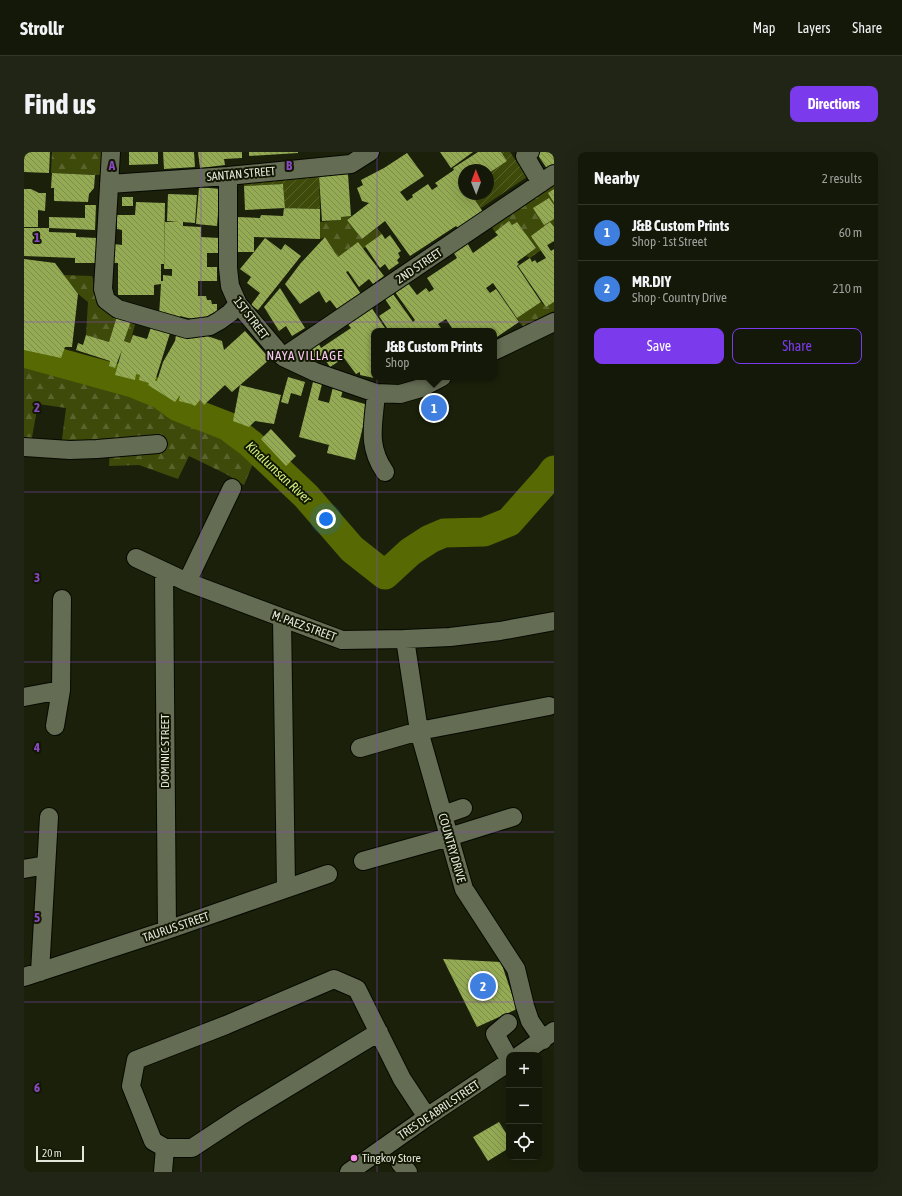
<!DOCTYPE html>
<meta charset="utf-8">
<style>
body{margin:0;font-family:"Asap Condensed",sans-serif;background:#212516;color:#f1f3f6}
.controls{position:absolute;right:12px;bottom:12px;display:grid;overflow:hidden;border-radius:8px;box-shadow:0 4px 16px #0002}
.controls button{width:36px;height:36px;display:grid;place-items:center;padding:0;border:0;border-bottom:1px solid #333729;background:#141808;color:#f1f3f6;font:20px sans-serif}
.compass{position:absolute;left:434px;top:12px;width:36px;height:36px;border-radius:50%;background:#141808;box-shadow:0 4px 16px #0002;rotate:359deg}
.scale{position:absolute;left:12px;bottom:10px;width:48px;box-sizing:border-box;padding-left:4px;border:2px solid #e2e7d9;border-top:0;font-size:11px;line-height:14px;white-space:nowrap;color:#e2e7d9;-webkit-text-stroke:3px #121703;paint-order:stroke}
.you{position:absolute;left:302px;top:367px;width:14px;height:14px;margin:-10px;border:3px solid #fff;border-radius:50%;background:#1a73e8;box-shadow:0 0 0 6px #1a73e833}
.badge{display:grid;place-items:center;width:26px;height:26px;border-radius:50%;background:#7c3aed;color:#fff;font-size:13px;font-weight:700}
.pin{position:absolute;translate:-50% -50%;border:2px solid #fff;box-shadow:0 1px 4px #0006}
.popup{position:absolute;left:347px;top:176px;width:126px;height:52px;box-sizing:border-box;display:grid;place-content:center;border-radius:8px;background:#141808;filter:drop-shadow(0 1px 3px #0005);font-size:13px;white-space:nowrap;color:#9da09c}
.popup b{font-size:15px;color:#f1f3f6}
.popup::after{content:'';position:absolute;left:50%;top:100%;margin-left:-8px;border:8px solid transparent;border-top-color:#141808}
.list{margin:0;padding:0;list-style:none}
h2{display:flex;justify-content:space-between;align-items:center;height:52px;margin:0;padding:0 16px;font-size:17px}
h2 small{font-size:13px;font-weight:400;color:#9da09c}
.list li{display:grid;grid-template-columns:26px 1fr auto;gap:12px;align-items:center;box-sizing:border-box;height:56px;padding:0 16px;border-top:1px solid #333729}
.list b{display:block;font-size:15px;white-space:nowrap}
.list p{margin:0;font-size:13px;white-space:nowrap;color:#9da09c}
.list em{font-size:13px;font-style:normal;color:#9da09c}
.actions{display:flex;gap:8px;padding:12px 16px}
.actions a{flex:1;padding:9px 0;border:1px solid #7c3aed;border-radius:8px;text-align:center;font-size:14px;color:#7c3aed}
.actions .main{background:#7c3aed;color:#fff}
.icon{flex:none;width:22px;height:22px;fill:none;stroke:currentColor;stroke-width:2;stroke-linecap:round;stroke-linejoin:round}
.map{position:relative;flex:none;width:530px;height:1020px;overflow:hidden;border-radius:8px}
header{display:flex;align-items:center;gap:24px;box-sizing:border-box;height:56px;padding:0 20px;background:#141808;border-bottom:1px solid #333729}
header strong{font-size:19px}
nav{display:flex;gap:22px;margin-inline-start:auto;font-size:14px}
.intro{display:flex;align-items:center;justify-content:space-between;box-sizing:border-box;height:96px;padding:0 24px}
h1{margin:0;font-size:28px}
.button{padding:10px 18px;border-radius:8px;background:#7c3aed;color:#fff;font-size:14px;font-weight:700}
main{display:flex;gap:24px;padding:0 24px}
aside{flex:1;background:#141808;border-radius:8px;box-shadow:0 4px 16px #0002}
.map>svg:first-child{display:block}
.forest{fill:url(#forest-firs)}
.garden{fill:url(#garden-furrows)}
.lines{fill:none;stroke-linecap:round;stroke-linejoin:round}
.river{stroke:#566903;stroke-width:29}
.building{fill:url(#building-back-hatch)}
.minor-casing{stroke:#060900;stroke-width:20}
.minor{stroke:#646c53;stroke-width:18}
.grid{fill:none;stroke:#8a48c3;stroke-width:1;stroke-opacity:0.55}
.poi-dot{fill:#f788eb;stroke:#121703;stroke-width:1.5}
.labels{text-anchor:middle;stroke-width:4;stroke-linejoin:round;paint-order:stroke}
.street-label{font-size:12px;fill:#e2e7d9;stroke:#121703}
.poi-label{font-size:12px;fill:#e2e7d9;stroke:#121703;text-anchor:start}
.neighbourhood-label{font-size:13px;letter-spacing:1px;fill:#fac8f3;stroke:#121703}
.water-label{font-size:13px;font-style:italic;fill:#d3f17e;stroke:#121703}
.grid-label{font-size:13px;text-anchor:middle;font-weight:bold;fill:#8a48c3;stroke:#121703;stroke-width:4;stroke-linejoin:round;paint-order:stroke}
</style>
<header>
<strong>Strollr</strong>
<nav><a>Map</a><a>Layers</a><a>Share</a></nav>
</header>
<div class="intro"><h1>Find us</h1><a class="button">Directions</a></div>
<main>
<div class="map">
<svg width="530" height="1020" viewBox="0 0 530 1020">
<defs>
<pattern id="forest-firs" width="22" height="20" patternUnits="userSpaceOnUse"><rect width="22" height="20" fill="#3d4a0a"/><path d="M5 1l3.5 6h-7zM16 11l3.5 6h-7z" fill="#59642d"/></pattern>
<pattern id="garden-furrows" width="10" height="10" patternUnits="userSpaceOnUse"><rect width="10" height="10" fill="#3d4a0a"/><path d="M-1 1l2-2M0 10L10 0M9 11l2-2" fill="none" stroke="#59642d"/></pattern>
<pattern id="building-back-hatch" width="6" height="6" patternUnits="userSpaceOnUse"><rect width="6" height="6" fill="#94aa53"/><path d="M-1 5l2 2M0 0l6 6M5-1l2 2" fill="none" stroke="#7c8c4e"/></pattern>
</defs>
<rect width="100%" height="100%" fill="#1a200a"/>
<path class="forest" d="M 28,0 L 78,0 L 77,23 L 27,21 Z
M 530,13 L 530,89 L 506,106 L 502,104 L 512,96 L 493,70 L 488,73 L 485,70 L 471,80 L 466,73 Z
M 327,64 L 323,68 L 338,87 L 353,76 L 358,82 L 339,97 L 334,90 L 314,105 L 301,85 L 296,87 L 296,70 L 317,68 L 317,65 Z
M 39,123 L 68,124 L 73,146 L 112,169 L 106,191 L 100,189 L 107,169 L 93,164 L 85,190 L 62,183 L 64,150 L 54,142 Z
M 517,150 L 522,155 L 530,150 L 530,159 L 499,175 L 493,166 Z
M 0,198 L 37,206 L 40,198 L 89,217 L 88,225 L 109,231 L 136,242 L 154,255 L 164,259 L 182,258 L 225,275 L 255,308 L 245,320 L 230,309 L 220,333 L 202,322 L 165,304 L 154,327 L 115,313 L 85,314 L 86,293 L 37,295 L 42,256 L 14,252 L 7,291 L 0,289 Z"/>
<path class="garden" d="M 477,0 L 486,0 L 503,25 L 457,56 L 448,43 L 450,42 L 464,42 L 464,33 L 470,29 L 465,21 L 483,9 Z
M 295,22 L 296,57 L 261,56 L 259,32 L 220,34 L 219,30 Z"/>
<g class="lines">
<path class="river" d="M 0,201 L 109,231 L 136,242 L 154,255 L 203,274 L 227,292 L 282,344 L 328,397 L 361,423 L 386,400 L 406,387 L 420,381 L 460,380 L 485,370 L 525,325 L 530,318"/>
</g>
<path class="building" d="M 0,0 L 26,0 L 25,21 L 0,20 Z
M 105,0 L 134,0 L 134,12 L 105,13 Z
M 139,0 L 170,0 L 171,15 L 140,17 Z
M 174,0 L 218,0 L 218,6 L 200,7 L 201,13 L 176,16 Z
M 225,0 L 274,0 L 274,1 L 225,4 Z
M 416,0 L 449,0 L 427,16 Z
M 454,0 L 477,0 L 483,9 L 465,21 L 470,29 L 464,33 L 464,18 L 440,18 L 440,42 L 450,42 L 448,43 L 459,60 L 434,76 L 432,74 L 386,104 L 361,69 L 338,87 L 323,68 L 345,51 L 338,49 L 333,36 L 339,33 L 337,28 L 360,16 L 383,1 L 400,24 L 376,40 L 383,49 L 389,45 L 388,43 L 404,32 L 408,38 L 414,34 L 411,31 L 430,18 L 429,16 Z
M 516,0 L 530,0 L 530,13 L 524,18 L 513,2 Z
M 28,21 L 71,23 L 70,36 L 65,42 L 64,50 L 30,49 L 30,36 L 27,36 Z
M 324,22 L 327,64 L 317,65 L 317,68 L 298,69 L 295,24 Z
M 259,32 L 261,56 L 221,58 L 220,34 Z
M 175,35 L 196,37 L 193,74 L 172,72 Z
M 0,37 L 7,37 L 15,41 L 22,41 L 21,59 L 14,58 L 14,75 L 0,75 Z
M 530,37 L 530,51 L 524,41 Z
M 144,42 L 173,43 L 171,71 L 159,70 L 159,74 L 177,75 L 177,85 L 195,86 L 194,101 L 183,101 L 183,115 L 193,115 L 193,129 L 174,129 L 174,144 L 182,144 L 183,148 L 187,148 L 188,152 L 193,152 L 193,167 L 176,169 L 156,164 L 157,169 L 135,164 L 137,132 L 130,133 L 130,143 L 94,143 L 94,111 L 89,111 L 90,92 L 98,93 L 98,78 L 93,77 L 93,63 L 111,63 L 112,50 L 141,51 L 140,112 L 137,112 L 137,129 L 139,129 L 139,123 L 148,124 L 148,117 L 140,117 L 141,70 L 154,70 L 143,69 Z
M 98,45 L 109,45 L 109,54 L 98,54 Z
M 525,46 L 530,53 L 530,67 L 520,73 L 509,56 Z
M 61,53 L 72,53 L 71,78 L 25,76 L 25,65 L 61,66 Z
M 260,56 L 296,57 L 296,87 L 230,85 L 230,100 L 241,86 L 257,98 L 261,92 L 277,104 L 234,158 L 227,153 L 236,141 L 223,131 L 227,125 L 216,117 L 230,100 L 212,100 L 213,65 L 236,66 L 237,63 L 259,64 Z
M 485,69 L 488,73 L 493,70 L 512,96 L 493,110 L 495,112 L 493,114 L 517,150 L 493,166 L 469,131 L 462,136 L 466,141 L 472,137 L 495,170 L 470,187 L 470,179 L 430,179 L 422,167 L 414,172 L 419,179 L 365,179 L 355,164 L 367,156 L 361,147 L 369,142 L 389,170 L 391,168 L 371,140 L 384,131 L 393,143 L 402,136 L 405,140 L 410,137 L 403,126 L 433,106 L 428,98 L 442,89 L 449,101 L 474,83 L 471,80 Z
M 526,70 L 530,75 L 530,89 L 523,93 L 527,99 L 530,97 L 530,150 L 522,155 L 494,114 L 506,106 L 508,110 L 511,108 L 513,111 L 522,106 L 507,84 Z
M 0,76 L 25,76 L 25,80 L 52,81 L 52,85 L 73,86 L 72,111 L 51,111 L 51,106 L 0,104 Z
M 358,82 L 361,87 L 366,83 L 377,99 L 374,101 L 376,105 L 373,108 L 375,111 L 365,118 L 361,112 L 356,116 L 341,94 Z
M 301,85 L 314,105 L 334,90 L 360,124 L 349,132 L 345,127 L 335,135 L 324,119 L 322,120 L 337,142 L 313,157 L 306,148 L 302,151 L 295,139 L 276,152 L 261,132 L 276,112 Z
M 0,107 L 31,111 L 54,142 L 48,195 L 41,195 L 37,206 L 0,198 Z
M 256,136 L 281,176 L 268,184 L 262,174 L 255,179 L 240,155 Z
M 347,155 L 363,179 L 350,179 L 350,226 L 336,223 L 336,220 L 332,222 L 320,206 L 306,215 L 298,203 L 291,207 L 285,198 L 295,192 L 297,196 L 327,176 L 323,171 Z
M 93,164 L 107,169 L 100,189 L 106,191 L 109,183 L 123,187 L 128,172 L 147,178 L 131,229 L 133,229 L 139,210 L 151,189 L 153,177 L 168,179 L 198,189 L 200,198 L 221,179 L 246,207 L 208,240 L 201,233 L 180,253 L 176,248 L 171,254 L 167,252 L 155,249 L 156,243 L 151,250 L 124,233 L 125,231 L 115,228 L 116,223 L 112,222 L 111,228 L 91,223 L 98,198 L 91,216 L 85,214 L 86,209 L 52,198 L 54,191 L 59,193 L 62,183 L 85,190 Z
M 264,225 L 281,230 L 277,244 L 267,241 L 264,252 L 257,250 Z
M 352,225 L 378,225 L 375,227 L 364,228 Z
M 289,230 L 298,232 L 294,248 L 305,251 L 309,235 L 319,238 L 317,245 L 344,253 L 331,308 L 303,301 L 305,293 L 275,285 Z
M 216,233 L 257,243 L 250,272 L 231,269 L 225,275 L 209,269 Z
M 247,277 L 272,304 L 262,314 L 237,287 Z
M 419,807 L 477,810 L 493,857 L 453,875 Z
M 475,970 L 485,986 L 485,996 L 464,1009 L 449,985 Z"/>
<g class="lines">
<g class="minor-casing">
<path id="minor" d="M 87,0 L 79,137 L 82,148 L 94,157 L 163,177 L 186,174 L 195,169 L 206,161 L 214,152
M 506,0 L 501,4 L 517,31
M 204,24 L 204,116 L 206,134 L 214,152 L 259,205 L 291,220 L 352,241 L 376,242 L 397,236 L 418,225
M 85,32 L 204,24 L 327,12 L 346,0
M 470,199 L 530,170
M 259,205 L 530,22
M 352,241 C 350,271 342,293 361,320
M 0,295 L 46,298 L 73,297 L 134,292
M 112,406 L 163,430 L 318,488 L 381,487 L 426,485 L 476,479 L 530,469
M 140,419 L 143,778
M 163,430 L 208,336
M 258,466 L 262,736
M 381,487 L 395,579 L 440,737 L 492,817 L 501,854 L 506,869 L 519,888
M 0,545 L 37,538
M 31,574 L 37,538 L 38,447
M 336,596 L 395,579 L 525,554
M 419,663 L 439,656
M 339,709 L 425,685 L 489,665
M 0,717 L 22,713
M 16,820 L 25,665
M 0,825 L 143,778 L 304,722
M 484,871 L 471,882 L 485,907
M 355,880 L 218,963 L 168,996 L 141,996 L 129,989 L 107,934 L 112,908 L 202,873 L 310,827 L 333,837 L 378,927 L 403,965
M 496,903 L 530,879
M 376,1011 L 384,1020
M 139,1020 L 141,996
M 325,1020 L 403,965 L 485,910"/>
</g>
<use href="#minor" class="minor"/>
</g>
<path class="grid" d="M 177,0 L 177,1020M 353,0 L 353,1020M 0,170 L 530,170M 0,340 L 530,340M 0,510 L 530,510M 0,680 L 530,680M 0,850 L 530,850"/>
<circle class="poi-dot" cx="330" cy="1006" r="4"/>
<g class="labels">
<g class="street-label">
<text transform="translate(217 22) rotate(-5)" y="4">SANTAN STREET</text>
<text transform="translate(395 114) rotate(-34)" y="4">2ND STREET</text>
<text transform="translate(227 166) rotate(53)" y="4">1ST STREET</text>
<text transform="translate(280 474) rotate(20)" y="4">M. PAEZ STREET</text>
<text transform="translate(141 599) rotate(-90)" y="4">DOMINIC STREET</text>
<text transform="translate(428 696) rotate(74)" y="4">COUNTRY DRIVE</text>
<text transform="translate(152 775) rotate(-19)" y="4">TAURUS STREET</text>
<text transform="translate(415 958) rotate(-34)" y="4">TRES DE ABRIL STREET</text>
</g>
<g class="poi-label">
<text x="338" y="1010">Tingkoy Store</text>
</g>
<g class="neighbourhood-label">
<text x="281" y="208">NAYA VILLAGE</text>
</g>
<g class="water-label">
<text transform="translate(255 320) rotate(43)" y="5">Kinalumsan River</text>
</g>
</g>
<g class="grid-label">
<text x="88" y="18">A</text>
<text x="265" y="18">B</text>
<text x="13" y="90">1</text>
<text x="13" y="260">2</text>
<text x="13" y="430">3</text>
<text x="13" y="600">4</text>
<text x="13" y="770">5</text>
<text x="13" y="940">6</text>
</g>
</svg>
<div class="controls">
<button>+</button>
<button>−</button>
<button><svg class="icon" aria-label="locate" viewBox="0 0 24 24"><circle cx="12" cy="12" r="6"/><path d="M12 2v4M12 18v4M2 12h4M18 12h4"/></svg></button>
</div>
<svg class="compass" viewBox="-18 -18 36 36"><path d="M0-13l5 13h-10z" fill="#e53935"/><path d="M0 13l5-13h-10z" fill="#9da09c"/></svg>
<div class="scale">20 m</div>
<div class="you"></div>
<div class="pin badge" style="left:410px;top:256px;background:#3f7fe0">1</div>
<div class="popup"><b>J&amp;B Custom Prints</b>Shop</div>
<div class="pin badge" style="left:459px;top:834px;background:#3f7fe0">2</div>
</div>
<aside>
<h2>Nearby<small>2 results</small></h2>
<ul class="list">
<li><span class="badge" style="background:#3f7fe0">1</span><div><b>J&amp;B Custom Prints</b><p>Shop · 1st Street</p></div><em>60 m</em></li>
<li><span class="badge" style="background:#3f7fe0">2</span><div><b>MR.DIY</b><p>Shop · Country Drive</p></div><em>210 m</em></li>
</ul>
<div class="actions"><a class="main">Save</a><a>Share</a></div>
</aside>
</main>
